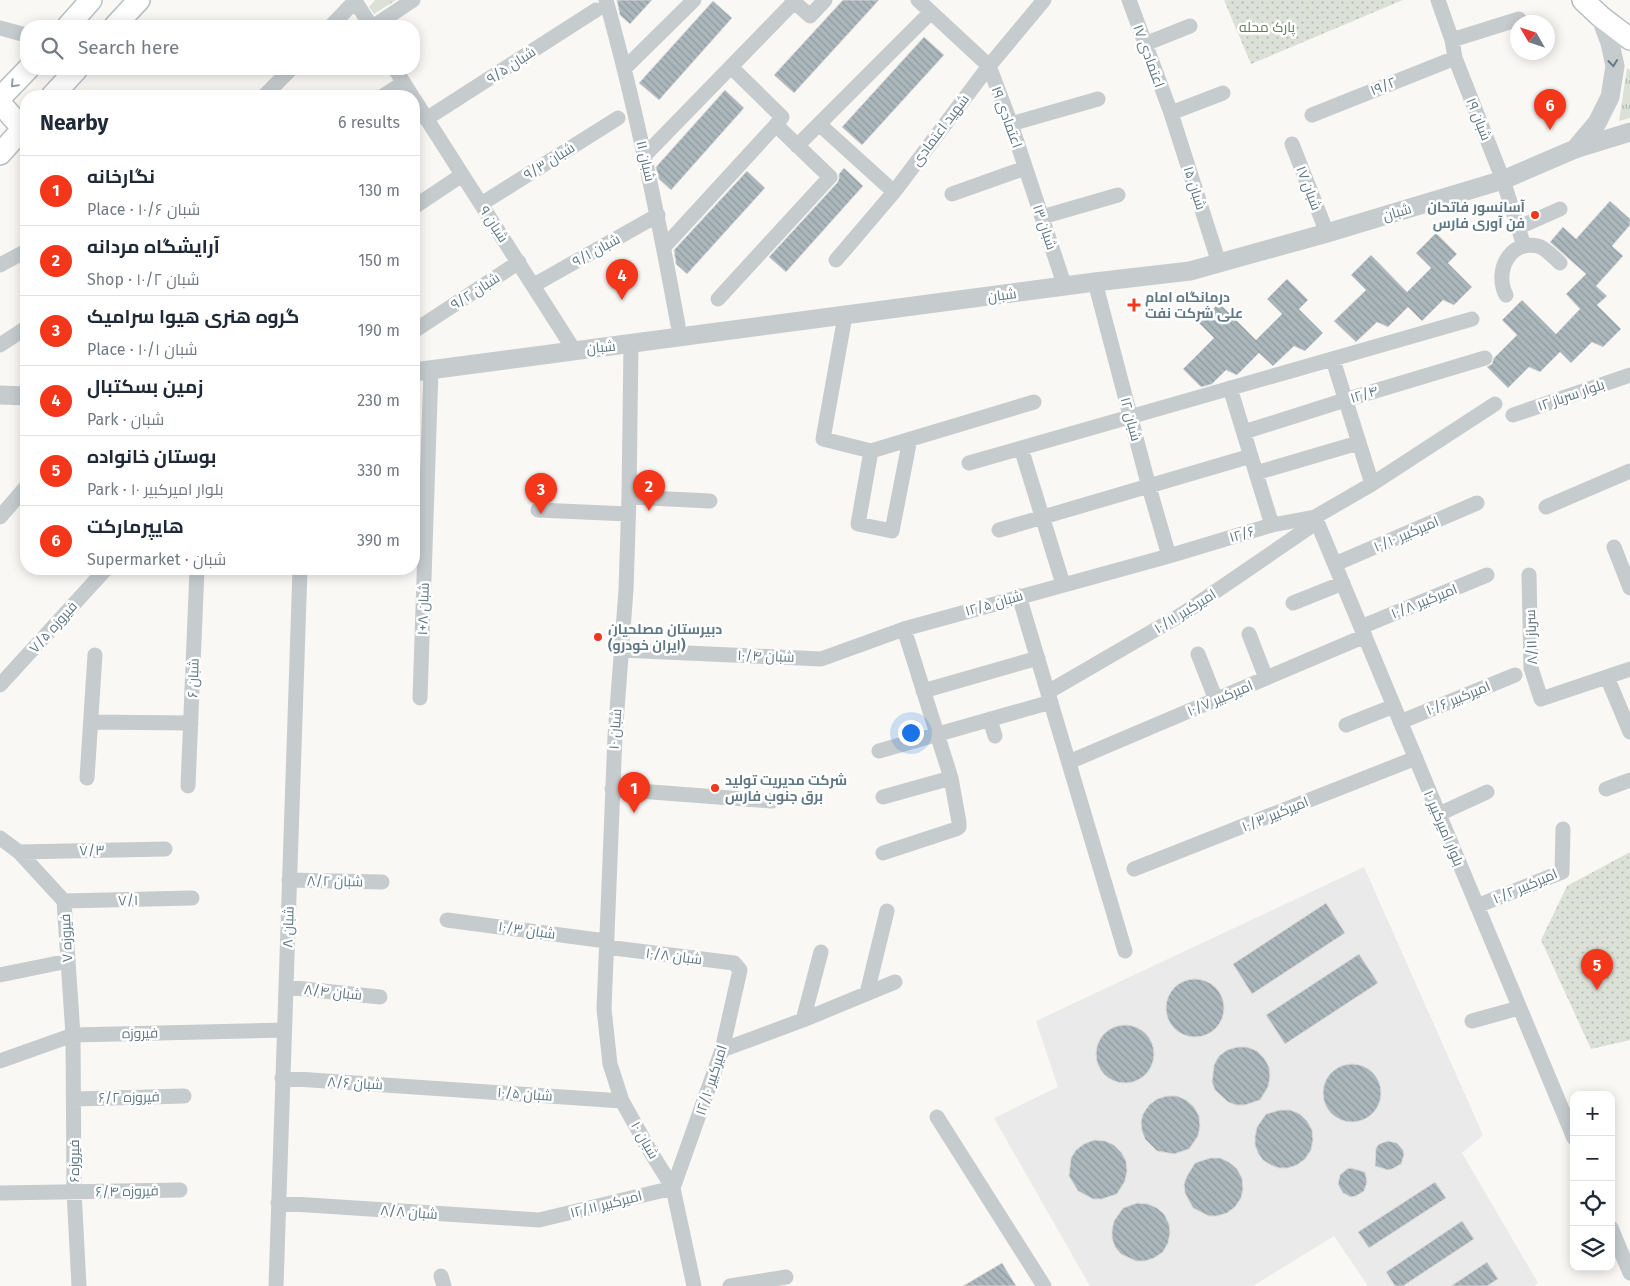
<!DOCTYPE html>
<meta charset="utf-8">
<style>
body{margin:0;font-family:"Fira Sans",Cairo,sans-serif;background:#f6f6f7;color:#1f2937}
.controls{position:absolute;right:15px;bottom:15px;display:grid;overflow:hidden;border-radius:10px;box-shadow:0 2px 12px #0003}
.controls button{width:45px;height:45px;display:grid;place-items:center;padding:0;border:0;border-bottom:1px solid #e0e1e3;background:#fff;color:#1f2937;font:25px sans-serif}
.compass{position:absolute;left:1510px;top:15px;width:45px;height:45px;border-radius:50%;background:#fff;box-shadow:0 2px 12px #0003;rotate:309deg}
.you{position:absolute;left:910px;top:732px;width:18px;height:18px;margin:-12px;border:4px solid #fff;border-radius:50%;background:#1a73e8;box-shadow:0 0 0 8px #1a73e833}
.badge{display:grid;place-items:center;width:32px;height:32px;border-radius:50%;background:#f4361a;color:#fff;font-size:16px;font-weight:700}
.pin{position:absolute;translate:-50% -41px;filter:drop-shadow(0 1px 2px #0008)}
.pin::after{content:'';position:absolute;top:26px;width:18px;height:15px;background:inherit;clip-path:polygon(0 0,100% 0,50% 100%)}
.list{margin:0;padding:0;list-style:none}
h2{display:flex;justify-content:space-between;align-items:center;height:65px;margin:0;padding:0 20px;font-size:21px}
h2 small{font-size:16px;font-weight:400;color:#747a83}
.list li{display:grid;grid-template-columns:32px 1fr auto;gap:15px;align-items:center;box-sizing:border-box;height:70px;padding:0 20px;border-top:1px solid #e0e1e3}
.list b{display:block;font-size:19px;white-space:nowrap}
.list p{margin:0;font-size:16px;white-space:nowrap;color:#747a83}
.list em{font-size:16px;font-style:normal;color:#747a83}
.icon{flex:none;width:28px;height:28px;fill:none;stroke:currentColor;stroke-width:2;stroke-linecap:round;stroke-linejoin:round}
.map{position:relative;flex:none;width:1630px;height:1286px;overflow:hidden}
.search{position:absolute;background:#fff;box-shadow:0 2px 12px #0003;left:20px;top:20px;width:400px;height:55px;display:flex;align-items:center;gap:12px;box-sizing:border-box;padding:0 18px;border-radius:20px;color:#747a83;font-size:19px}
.panel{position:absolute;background:#fff;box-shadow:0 2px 12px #0003;left:20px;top:90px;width:400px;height:485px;border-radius:20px}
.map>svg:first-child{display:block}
.built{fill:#e9eae9}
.grass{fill:url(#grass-tufts)}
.forest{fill:url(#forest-firs)}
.park{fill:url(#park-dots)}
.building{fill:url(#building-back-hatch);stroke:#dadad8}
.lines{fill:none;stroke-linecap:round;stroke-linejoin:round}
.secondary-casing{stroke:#b7bfc3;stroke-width:24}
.minor{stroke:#c6cbce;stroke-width:15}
.tertiary{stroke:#c6cbce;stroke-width:19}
.secondary{stroke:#fff;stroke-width:21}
.oneway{stroke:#657c88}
.oneway2{stroke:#90a0a9}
.poi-dot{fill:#f4361a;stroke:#fff;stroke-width:2}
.labels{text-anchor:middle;stroke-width:5;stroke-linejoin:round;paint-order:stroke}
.park-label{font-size:14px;fill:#687a60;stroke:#fff}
.street-label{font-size:14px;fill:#607884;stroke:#fff}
.poi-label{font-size:14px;font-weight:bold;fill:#607884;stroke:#fff;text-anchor:start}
</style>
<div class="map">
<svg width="1630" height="1286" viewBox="0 0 1630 1286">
<defs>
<pattern id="grass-tufts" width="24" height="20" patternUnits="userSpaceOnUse" patternTransform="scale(1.25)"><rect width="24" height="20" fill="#dbe1d6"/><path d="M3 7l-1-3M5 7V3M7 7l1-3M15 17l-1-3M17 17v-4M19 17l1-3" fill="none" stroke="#b5bbb3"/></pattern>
<pattern id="forest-firs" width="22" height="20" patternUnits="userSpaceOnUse" patternTransform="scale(1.25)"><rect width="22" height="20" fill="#dbe1d6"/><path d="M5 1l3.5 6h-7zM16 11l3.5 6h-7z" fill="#b5bbb3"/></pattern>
<pattern id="park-dots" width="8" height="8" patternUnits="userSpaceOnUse" patternTransform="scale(1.25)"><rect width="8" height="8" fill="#dbe1d6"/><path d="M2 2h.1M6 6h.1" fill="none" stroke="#b5bbb3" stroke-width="1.8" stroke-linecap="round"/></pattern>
<pattern id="building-back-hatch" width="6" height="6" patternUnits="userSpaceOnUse" patternTransform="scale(1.25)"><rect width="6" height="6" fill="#abb7bc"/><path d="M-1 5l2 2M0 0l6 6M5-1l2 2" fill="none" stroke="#8f9a9e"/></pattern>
</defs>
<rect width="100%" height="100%" fill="#f9f8f5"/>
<path class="built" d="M 1364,867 L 1483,1135 L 1462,1153 L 1538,1283 L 1534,1286 L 1368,1286 L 1334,1236 L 1253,1286 L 1090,1286 L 994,1118 L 1058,1087 L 1036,1021 Z"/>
<path class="grass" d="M 1627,68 L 1630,70 L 1630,118 L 1619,121 Z"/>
<path class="forest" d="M 375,0 L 396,0 L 374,14 L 369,7 Z"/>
<path class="park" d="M 1224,0 L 1403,0 L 1251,64 Z
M 1630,852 L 1630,1040 L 1591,1049 L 1541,940 L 1567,886 Z"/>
<path class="building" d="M 617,0 L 652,0 L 630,24 L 620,15 Z
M 843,0 L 879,0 L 794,93 L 774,75 Z
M 713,1 L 732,18 L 659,100 L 639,83 Z
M 924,37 L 944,55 L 862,145 L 842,127 Z
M 725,90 L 744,108 L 671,190 L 659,179 L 656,167 Z
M 844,168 L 863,186 L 786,272 L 769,257 L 837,183 L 839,179 L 839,174 Z
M 747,171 L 765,188 L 687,274 L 676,264 L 674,250 Z
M 1610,201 L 1630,219 L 1630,225 L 1612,246 L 1623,256 L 1596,286 L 1607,296 L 1597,305 L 1621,329 L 1603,347 L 1592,342 L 1571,363 L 1560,352 L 1540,372 L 1529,367 L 1508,388 L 1487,367 L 1492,364 L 1494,358 L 1517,335 L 1502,320 L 1522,300 L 1556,334 L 1580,309 L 1566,294 L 1586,274 L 1550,242 L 1563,227 L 1576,239 Z
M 1436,233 L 1457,254 L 1448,263 L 1472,287 L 1454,305 L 1443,300 L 1422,321 L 1408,307 L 1388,327 L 1377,322 L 1356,342 L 1334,321 L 1366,290 L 1351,275 L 1371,255 L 1407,292 L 1431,268 L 1416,253 Z
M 1287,279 L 1308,300 L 1299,309 L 1323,333 L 1305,351 L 1294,346 L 1273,366 L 1259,353 L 1237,375 L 1226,370 L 1212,384 L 1201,387 L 1183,369 L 1214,338 L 1199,323 L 1219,303 L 1256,340 L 1282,314 L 1267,299 Z
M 1326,903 L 1345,933 L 1252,994 L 1233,964 Z
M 1359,954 L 1378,983 L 1285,1044 L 1266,1015 Z
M1166 1008a29 29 0 1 1 58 0a29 29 0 1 1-58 0Z
M1096 1054a29 29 0 1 1 58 0a29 29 0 1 1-58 0Z
M 1237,1047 L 1247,1047 L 1257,1051 L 1264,1058 L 1269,1067 L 1270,1077 L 1268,1087 L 1260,1100 L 1245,1105 L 1236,1105 L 1228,1102 L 1215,1090 L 1212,1082 L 1214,1065 L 1219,1056 L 1227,1050 Z
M1323 1093a29 29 0 1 1 58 0a29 29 0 1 1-58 0Z
M 1167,1096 L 1177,1096 L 1186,1100 L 1194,1107 L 1199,1116 L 1200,1126 L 1198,1136 L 1189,1149 L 1174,1154 L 1157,1151 L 1145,1139 L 1142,1131 L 1141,1122 L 1143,1114 L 1149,1105 L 1157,1099 Z
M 1280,1110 L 1290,1110 L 1300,1114 L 1307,1121 L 1312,1130 L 1313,1140 L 1311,1150 L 1305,1159 L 1297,1165 L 1288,1168 L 1279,1168 L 1271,1165 L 1263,1160 L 1258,1153 L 1255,1145 L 1255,1136 L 1257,1127 L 1266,1114 Z
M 1094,1140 L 1105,1141 L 1114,1145 L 1121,1152 L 1126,1161 L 1127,1171 L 1125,1181 L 1117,1194 L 1102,1199 L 1093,1199 L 1078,1191 L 1069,1176 L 1071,1158 L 1076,1150 L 1084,1144 Z
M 1388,1141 L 1397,1143 L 1403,1150 L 1404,1155 L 1401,1164 L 1392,1169 L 1388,1170 L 1375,1166 L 1376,1148 L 1379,1144 Z
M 1210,1158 L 1220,1158 L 1229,1162 L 1237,1169 L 1242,1178 L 1243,1189 L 1241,1198 L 1235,1207 L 1227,1213 L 1217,1216 L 1209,1216 L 1193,1208 L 1185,1193 L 1184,1184 L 1187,1176 L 1195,1163 Z
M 1351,1168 L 1365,1172 L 1367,1182 L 1364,1191 L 1356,1196 L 1351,1197 L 1343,1193 L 1338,1184 L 1340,1175 L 1347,1169 Z
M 1435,1182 L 1446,1198 L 1369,1248 L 1358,1232 Z
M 1137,1203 L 1148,1204 L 1157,1208 L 1164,1214 L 1169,1224 L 1170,1233 L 1168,1243 L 1163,1252 L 1154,1258 L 1145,1261 L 1136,1261 L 1121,1254 L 1115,1247 L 1112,1238 L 1112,1230 L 1114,1221 L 1123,1208 Z
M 1462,1221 L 1474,1239 L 1403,1286 L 1395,1286 L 1386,1272 Z
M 1487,1262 L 1498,1279 L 1487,1286 L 1451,1286 Z
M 1002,1263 L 1016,1286 L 963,1286 Z"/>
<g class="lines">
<g class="secondary-casing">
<path id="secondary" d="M 1583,0 L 1600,16 L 1630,39
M 68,26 L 91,0
M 115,26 L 139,0
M 52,96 L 77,69
M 0,98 L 28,69
M 0,103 L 23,129
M 0,154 L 26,125"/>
</g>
<path class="minor" d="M 606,0 C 636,107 658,215 678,325
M 792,0 L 810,16 L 825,0
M 918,0 L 989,66 L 1011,124 L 1065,287
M 1129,0 L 1171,113 L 1219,263
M 1438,0 L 1452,40 L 1455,58 L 1503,180 L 1524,246
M 355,1 L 371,26
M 331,26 L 356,0
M 374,26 L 413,0
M 0,28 L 26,35
M 1452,40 L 1519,19
M 1145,44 L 1190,26
M 731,67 L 782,117 L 776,125
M 625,68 L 694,0
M 395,69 L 412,96
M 264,96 L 291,69
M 383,96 L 403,83
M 414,99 L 574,350
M 1171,113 L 1223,93
M 1312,115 L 1455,58
M 426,119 L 596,10
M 819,124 L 894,192
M 1011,124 L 1098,99
M 1292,144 L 1327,233
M 797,146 L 931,12
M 644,156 L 794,2
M 952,194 L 1025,168
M 481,204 L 618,118
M 414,207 L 462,175
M 1042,217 L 1118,195
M 1517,228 L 1560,209
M 664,247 L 776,125 L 830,177 L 718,299
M 836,260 L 894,192 L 989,66 L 1044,0
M 0,265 L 26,251
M 1095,282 L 1149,487 L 1169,556
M 534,285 L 658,215
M 1506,295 C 1494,272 1509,240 1538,246 C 1546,248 1554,258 1560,263
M 845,316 L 823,439 L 871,451 L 1034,402
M 414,331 L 519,262
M 631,344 L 629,497 L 626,590 L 615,736 L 604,1009 L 610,1064 L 622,1101 L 650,1151 L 673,1188 L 694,1286
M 0,345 L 26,328
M 1333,360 L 1372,484
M 1230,388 L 1272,525
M 1513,415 L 1630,375
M 1244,432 L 1345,400 L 1485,358
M 1021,448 L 1063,584
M 871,451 L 858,524 L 892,531 L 910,439
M 969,463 L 1472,319
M 1256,473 L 1358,443
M 629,497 L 710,501
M 1546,507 L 1630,471
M 538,510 L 628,514
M 0,517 L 26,487
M 1315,517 L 1574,1138
M 999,530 L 1251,456
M 1614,547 L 1630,588
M 1335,564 L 1477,503
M 1529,575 L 1531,668 L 1541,699 L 1630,669
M 1019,596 L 1125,951
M 1293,603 L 1343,583
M 1361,627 L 1487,575
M 1249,634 L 1266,678
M 621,650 L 821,659 L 904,629 L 1169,556 L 1272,525 L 1315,517 L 1372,484 L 1495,404
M 1198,654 L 1216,700
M 1607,677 L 1630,732
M 0,685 L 106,569
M 923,691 L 1038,658
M 1048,692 L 1184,613 L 1317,522
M 420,698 L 431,370
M 990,719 L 995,736
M 91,722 L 191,723
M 1400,722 L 1515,675
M 1346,725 L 1394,706
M 879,751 L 1051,702
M 1076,759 L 1365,636
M 87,778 L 95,655
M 188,786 L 197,569
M 612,789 L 772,801
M 1606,789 L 1630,780
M 883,797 L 951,778
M 1439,814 L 1487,792
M 0,838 L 19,852 L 64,901 L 73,1035 L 74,1191 L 79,1286
M 19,852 L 165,849
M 883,853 L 956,829 L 959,827 L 959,822 L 951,778 L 904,629
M 1134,869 L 1416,758
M 289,880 L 382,882
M 64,901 L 192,898
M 1477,906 L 1562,872 L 1563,829
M 447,920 L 606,941
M 606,947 L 734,963 L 740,970 L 722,1050 L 673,1188
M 0,975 L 68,961
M 286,987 L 380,997
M 867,993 L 887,911
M 803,1020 L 821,952
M 1472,1021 L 1519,1008
M 722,1050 L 803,1020 L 895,982
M 0,1061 L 73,1035 L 284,1030
M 282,1078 L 622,1101
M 74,1099 L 184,1096
M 937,1117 L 1044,1286
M 0,1193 L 180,1190
M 278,1203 L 539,1220 L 673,1188
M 1611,1228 L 1630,1273
M 441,1276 L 444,1286
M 276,1286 L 300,569
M 730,1286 L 786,1277"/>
<path class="tertiary" d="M 1575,149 L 1597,123 L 1610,97 L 1615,66 L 1610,43 L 1600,16
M 414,372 L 1095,282 L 1190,271 L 1327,233 L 1503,180 L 1575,149 L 1630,132
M 0,395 L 26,396"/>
<use href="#secondary" class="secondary"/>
</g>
<defs><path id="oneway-chevron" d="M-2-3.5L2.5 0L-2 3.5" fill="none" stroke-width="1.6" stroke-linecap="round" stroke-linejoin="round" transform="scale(1.25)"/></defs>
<use class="oneway" href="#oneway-chevron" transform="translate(1613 63) rotate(84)"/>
<use class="oneway2" href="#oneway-chevron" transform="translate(14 84) rotate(134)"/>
<g class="poi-dot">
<circle cx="1535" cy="215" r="5"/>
<path d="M1131.5 297.5h5v5h5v5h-5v5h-5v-5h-5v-5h5z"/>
<circle cx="598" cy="637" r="5"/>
<circle cx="715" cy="788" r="5"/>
</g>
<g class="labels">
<g class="park-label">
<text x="1267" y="32">پارک محله</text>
</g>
<g class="street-label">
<text transform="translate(1149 56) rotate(70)" y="5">۱۷ اعتمادی</text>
<text transform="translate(511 65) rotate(-33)" y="5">۹/۵ شبان</text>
<text transform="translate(1383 86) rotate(-22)" y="5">۱۹/۲</text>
<text transform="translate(1007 117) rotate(70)" y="5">۱۹ اعتمادی</text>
<text transform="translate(1479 119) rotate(68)" y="5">۱۹ شبان</text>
<text transform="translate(940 130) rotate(-53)" y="5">شهید اعتمادی</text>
<text transform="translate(549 161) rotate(-32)" y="5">۹/۳ شبان</text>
<text transform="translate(646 161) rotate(77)" y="5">۱۱ شبان</text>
<text transform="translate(1195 188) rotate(72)" y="5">۱۵ شبان</text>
<text transform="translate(1309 188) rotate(69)" y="5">۱۷ شبان</text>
<text transform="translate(1397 212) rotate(-17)" y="5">شبان</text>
<text transform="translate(494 224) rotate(57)" y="5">۹ شبان</text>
<text transform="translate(1045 227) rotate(71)" y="5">۱۳ شبان</text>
<text transform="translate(596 250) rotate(-29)" y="5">۹/۱ شبان</text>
<text transform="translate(475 291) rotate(-33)" y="5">۹/۲ شبان</text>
<text transform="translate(1002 295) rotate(-7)" y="5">شبان</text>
<text transform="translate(601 347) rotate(-6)" y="5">شبان</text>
<text transform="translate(1364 394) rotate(-17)" y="5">۱۲/۴</text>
<text transform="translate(1571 395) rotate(-19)" y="5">۱۲ بلوار سرباز</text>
<text transform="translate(1131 419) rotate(75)" y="5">۱۲ شبان</text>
<text transform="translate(1242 534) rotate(-16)" y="5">۱۲/۶</text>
<text transform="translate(1406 534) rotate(-23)" y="5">۱۰/۱۰ امیرکبیر</text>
<text transform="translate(1424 601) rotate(-22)" y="5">۱۰/۸ امیرکبیر</text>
<text transform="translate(994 603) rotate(-16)" y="5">۱۲/۵ شبان</text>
<text transform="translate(423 609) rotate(-88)" y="5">۱+۸ شبان</text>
<text transform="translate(1185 611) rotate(-32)" y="5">۱۰/۱۱ امیرکبیر</text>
<text transform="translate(53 627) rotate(-48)" y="5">۷/۵ فیروزه</text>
<text transform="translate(1531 637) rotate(-92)" y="5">۸/۱۱ سرباز</text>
<text transform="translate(766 656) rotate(2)" y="5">۱۰/۴ شبان</text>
<text transform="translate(193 678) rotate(-88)" y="5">۶ شبان</text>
<text transform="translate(1220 698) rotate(-23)" y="5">۱۰/۷ امیرکبیر</text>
<text transform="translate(1458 698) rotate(-22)" y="5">۱۰/۶ امیرکبیر</text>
<text transform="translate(615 729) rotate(-86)" y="5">۱۰ شبان</text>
<text transform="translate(1275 814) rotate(-22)" y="5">۱۰/۳ امیرکبیر</text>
<text transform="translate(1444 828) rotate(67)" y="5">۱۰ بلوار امیرکبیر</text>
<text transform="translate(92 850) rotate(-1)" y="5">۷/۳</text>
<text transform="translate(335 881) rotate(1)" y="5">۸/۲ شبان</text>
<text transform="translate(1525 886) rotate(-23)" y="5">۱۰/۲ امیرکبیر</text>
<text transform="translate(128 900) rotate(-1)" y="5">۷/۱</text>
<text transform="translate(288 927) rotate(-88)" y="5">۸ شبان</text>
<text transform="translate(527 930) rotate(8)" y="5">۱۰/۳ شبان</text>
<text transform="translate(66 938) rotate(-93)" y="5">۷ فیروزه</text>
<text transform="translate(674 956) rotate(7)" y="5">۱۰/۸ شبان</text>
<text transform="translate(333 992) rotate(6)" y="5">۸/۴ شبان</text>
<text transform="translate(140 1033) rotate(-1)" y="5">فیروزه</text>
<text transform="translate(711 1080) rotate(-72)" y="5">۱۲/۱۰ امیرکبیر</text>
<text transform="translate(355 1083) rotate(3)" y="5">۸/۶ شبان</text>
<text transform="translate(525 1094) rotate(4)" y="5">۱۰/۵ شبان</text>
<text transform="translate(129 1097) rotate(-1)" y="5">۶/۲ فیروزه</text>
<text transform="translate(645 1140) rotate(60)" y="5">۱۰ شبان</text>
<text transform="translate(74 1161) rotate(-90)" y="5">فیروزه۶</text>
<text transform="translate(127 1191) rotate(-1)" y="5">۶/۴ فیروزه</text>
<text transform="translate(606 1204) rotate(-14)" y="5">۱۲/۱۱ امیرکبیر</text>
<text transform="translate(409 1212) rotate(4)" y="5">۸/۸ شبان</text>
</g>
<g class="poi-label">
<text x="1525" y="212" text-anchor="end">آسانسور فاتحان<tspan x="1525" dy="16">فن آوری فارس</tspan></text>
<text x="1145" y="302">درمانگاه امام<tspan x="1145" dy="16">علی شرکت نفت</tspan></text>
<text x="608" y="634">دبیرستان مصلحیان<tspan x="608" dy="16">(ایران خودرو)</tspan></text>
<text x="725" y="785">شرکت مدیریت تولید<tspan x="725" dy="16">برق جنوب فارس</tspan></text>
</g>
</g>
</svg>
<div class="controls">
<button>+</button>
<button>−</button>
<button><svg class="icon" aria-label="locate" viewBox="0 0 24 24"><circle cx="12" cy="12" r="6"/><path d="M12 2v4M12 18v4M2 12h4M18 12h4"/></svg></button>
<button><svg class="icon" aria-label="layers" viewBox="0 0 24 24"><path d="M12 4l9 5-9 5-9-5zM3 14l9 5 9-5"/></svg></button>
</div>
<svg class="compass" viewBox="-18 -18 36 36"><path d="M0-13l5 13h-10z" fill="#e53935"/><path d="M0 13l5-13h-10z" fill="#747a83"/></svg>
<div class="you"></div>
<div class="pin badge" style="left:634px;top:813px">1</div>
<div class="pin badge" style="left:649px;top:511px">2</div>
<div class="pin badge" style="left:541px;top:514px">3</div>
<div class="pin badge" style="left:622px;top:300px">4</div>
<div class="pin badge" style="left:1597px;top:990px">5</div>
<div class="pin badge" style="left:1550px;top:130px">6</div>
<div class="search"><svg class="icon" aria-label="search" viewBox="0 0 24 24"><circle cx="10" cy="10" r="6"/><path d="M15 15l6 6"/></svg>Search here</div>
<section class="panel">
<h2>Nearby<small>6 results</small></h2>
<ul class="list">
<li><span class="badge">1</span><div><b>نگارخانه</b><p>Place · ۱۰/۶ شبان</p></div><em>130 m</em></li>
<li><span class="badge">2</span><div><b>آرایشگاه مردانه</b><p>Shop · ۱۰/۲ شبان</p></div><em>150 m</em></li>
<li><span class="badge">3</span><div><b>گروه هنری هیوا سرامیک</b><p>Place · ۱۰/۱ شبان</p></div><em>190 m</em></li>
<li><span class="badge">4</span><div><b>زمین بسکتبال</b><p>Park · شبان</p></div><em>230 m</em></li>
<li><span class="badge">5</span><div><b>بوستان خانواده</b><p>Park · ۱۰ بلوار امیرکبیر</p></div><em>330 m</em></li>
<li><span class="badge">6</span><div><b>هایپرمارکت</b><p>Supermarket · شبان</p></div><em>390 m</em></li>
</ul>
</section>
</div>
